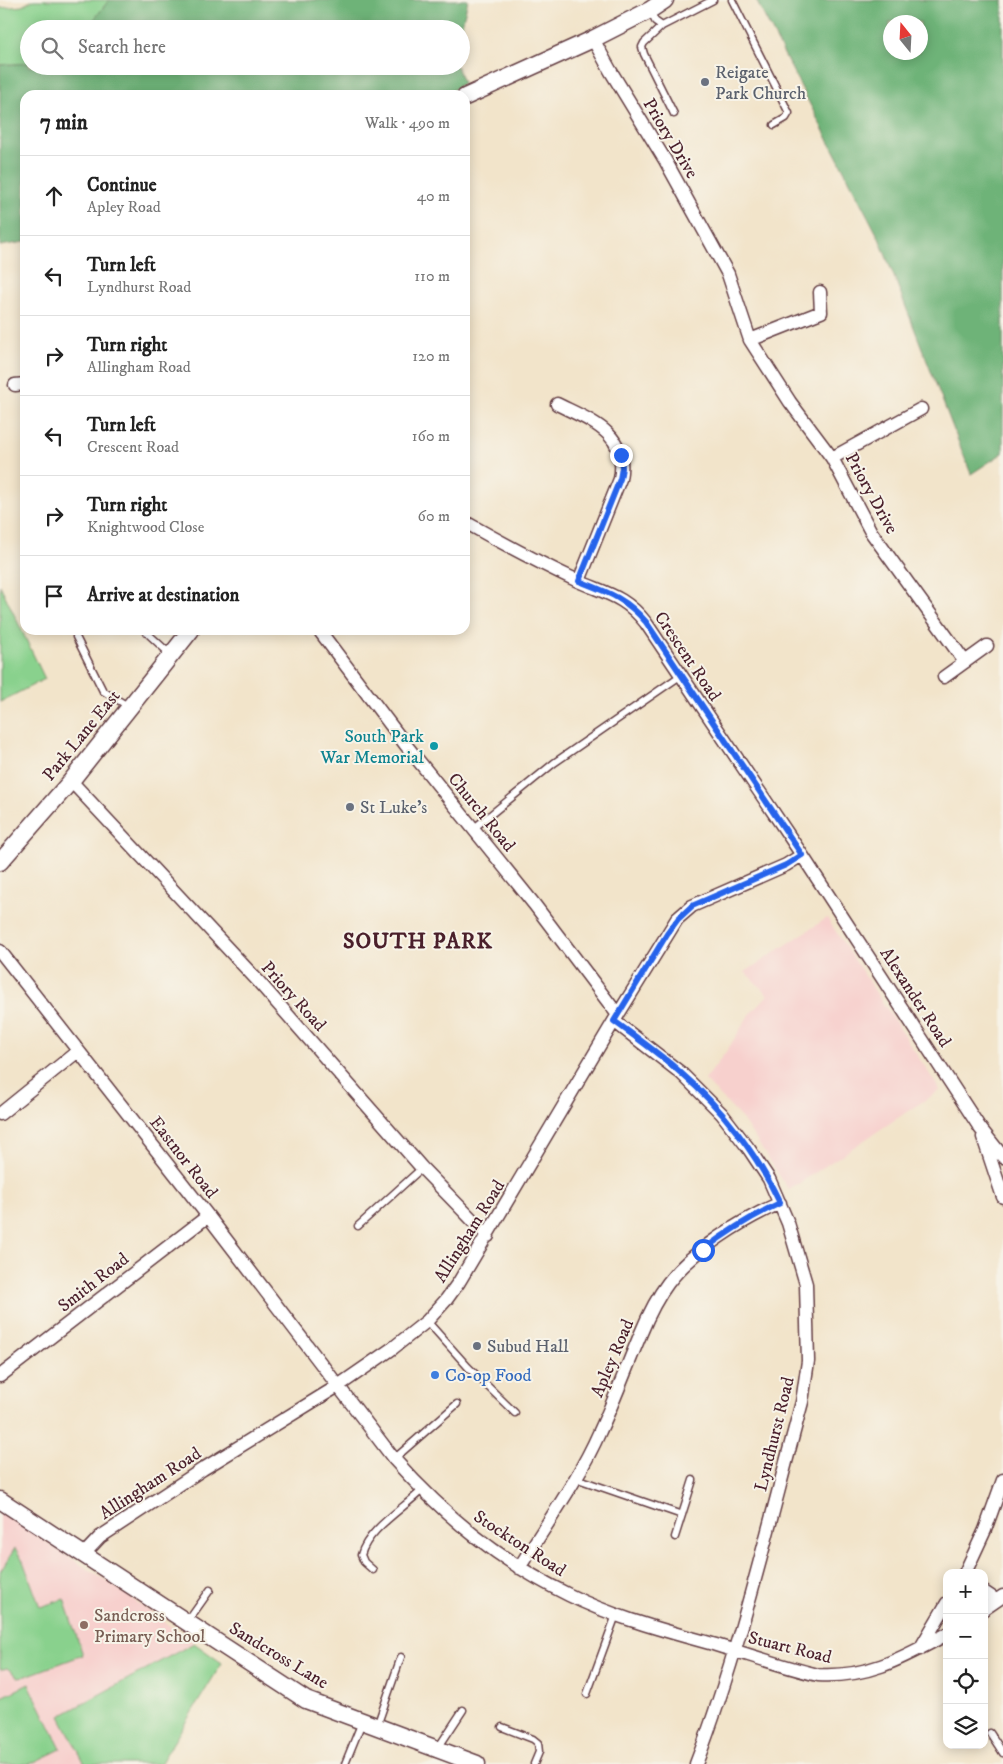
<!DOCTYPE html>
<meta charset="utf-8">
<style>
body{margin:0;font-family:"IM FELL DW Pica",serif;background:#f2f2f2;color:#222}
.controls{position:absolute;right:15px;bottom:15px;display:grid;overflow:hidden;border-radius:10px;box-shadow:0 2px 12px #0003}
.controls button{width:45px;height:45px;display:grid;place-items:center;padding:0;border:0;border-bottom:1px solid #e0e0e0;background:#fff;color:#222;font:25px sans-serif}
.compass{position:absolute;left:883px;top:15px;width:45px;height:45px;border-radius:50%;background:#fff;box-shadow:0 2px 12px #0003;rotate:342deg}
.stop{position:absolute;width:15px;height:15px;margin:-11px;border:4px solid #2563eb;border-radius:50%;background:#fff}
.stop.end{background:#2563eb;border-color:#fff;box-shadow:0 1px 5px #0008}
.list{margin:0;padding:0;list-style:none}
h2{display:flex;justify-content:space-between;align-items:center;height:65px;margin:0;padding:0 20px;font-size:21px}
h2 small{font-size:16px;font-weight:400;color:#767676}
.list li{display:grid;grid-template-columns:32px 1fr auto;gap:15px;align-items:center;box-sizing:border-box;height:80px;padding:0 20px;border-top:1px solid #e0e0e0}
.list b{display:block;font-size:19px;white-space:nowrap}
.list p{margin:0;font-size:16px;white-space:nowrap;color:#767676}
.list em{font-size:16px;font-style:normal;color:#767676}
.icon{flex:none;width:28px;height:28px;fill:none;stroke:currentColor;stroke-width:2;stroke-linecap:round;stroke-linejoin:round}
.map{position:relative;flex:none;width:1003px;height:1764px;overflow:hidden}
.search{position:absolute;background:#fff;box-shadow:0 2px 12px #0003;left:20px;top:20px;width:450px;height:55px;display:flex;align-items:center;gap:12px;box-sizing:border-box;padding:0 18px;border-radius:28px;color:#767676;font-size:19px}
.panel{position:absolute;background:#fff;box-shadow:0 2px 12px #0003;left:20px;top:90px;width:450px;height:545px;border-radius:15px}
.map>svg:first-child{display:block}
.built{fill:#f7d0cd}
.green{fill:#89d18d;stroke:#6a785c}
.forest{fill:#6eb378;stroke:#5c6952;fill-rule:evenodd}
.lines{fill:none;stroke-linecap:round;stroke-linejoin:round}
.service-casing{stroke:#633d43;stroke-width:9}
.minor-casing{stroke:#633d43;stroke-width:15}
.tertiary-casing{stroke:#633d43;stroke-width:19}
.service{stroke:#fff;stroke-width:6}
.minor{stroke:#fff;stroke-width:12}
.tertiary{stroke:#fff;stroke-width:16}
.route{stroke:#2563eb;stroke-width:6}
.worship-dot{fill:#6b7280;stroke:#f7f3e8;stroke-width:2}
.culture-dot{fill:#0f9aa8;stroke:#f7f3e8;stroke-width:2}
.shop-dot{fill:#3f7fe0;stroke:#f7f3e8;stroke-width:2}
.education-dot{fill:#8d6e63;stroke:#f7f3e8;stroke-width:2}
.labels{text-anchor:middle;stroke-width:4;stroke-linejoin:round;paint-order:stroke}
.worship-label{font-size:18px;fill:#5b616d;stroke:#f7f3e8;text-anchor:start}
.street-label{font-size:18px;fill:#4a1f2b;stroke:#f7f3e8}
.culture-label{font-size:18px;fill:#0d838f;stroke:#f7f3e8;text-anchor:end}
.shop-label{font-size:18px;fill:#366cbe;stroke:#f7f3e8;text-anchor:start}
.education-label{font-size:18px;fill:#785e54;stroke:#f7f3e8;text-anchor:start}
.district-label{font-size:22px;font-weight:bold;letter-spacing:1px;fill:#4a1f2b;stroke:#f7f3e8}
</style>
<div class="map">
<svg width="1003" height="1764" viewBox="0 0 1003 1764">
<rect width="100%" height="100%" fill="#f7f3e8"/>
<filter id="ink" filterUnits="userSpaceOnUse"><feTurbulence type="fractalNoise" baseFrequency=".02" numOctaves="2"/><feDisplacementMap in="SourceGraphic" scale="10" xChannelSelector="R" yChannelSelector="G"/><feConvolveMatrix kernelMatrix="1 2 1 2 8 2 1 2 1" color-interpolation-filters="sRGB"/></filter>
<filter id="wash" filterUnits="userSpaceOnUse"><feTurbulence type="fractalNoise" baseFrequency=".0096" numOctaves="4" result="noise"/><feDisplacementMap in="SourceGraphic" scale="20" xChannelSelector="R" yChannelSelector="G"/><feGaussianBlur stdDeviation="1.12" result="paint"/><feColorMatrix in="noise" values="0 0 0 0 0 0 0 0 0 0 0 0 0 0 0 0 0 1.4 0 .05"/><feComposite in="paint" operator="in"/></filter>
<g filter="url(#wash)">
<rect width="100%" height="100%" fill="#f2e4ca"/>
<path class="built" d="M 827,918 L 940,1090 L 789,1190 L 743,1120 L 705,1080 L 728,1049 L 749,1015 L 768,995 L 745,972 Z
M 0,1512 L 114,1586 L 194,1643 L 60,1716 L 85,1764 L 0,1764 Z"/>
<path class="green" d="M 33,0 L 109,0 L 87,29 L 29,29 L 29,63 L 0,65 L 0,8 L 22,6 Z
M 0,585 L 45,679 L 0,702 Z
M 15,1548 L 23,1561 L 40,1607 L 64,1599 L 83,1655 L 26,1676 L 18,1677 L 7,1668 L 0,1670 L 0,1572 Z
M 194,1643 L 222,1663 L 160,1764 L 85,1764 L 60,1716 Z
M 29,1684 L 61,1749 L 30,1764 L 0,1764 L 0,1698 Z"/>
<path class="forest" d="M 109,0 L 468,0 L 461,29 L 87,29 Z
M 756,0 L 1003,0 L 1003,453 L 971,474 L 879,238 ZM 920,22 L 920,52 L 890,52 L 890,22 Z
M 29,63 L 29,66 L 457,66 L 463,83 L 446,95 L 25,95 L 25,242 L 0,246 L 0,65 Z"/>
</g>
<g filter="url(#ink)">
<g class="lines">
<g class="service-casing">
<path id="service" d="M 732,0 L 789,113 L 786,118 L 774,125
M 651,12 L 655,21 L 662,26 L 713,0
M 662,26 L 644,43 L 642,47 L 644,54 L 674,114
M 144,630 L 170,654
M 76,637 L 103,691 L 128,706
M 473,829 L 554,763 L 680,676
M 358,1226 L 422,1168
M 427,1321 L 468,1367 L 515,1413
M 394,1459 L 457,1404
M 575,1478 L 682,1515
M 675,1537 L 693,1480
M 373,1570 L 364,1562 L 361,1555 C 368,1529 403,1509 422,1490
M 188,1621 L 210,1590
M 587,1694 L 616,1615
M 377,1726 L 401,1657
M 502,1727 L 533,1739 L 538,1743 L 539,1752 L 534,1764
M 990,1733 L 1003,1753
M 438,1748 L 463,1710
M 345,1764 L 362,1722"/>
</g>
<g class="minor-casing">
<path id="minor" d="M 593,39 L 610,70 L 665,160 L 728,274 L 750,340 L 790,402 L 832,458 L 871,532 L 965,662
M 750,340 L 821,312 L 820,292
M 15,385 L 25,384
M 557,404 C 591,421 629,433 620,479 L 579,581
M 832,458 L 921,409
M 465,522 C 502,543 540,563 578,581 C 607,594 625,596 646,623 L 802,855 L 980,1128 L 1003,1157
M 319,630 L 405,744 L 534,904 L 618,1015
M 944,677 L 987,646
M 71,781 L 258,981 L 422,1168 L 488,1236
M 0,951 L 208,1216 L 394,1459 C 445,1516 499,1561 569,1595 C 615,1618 667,1631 716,1645 C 750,1655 784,1667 818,1675 C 869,1678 904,1657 947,1634
M 614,1021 L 681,1073 L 722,1114 L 749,1149 L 769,1179 L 788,1223 L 806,1284 L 808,1361 L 802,1402 C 769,1523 741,1647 696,1764
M 0,1114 L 78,1051
M 983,1137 L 1003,1197
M 0,1376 L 208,1216
M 84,1554 L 100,1537 L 203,1469 L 338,1386 L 393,1348 L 427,1321 L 446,1300 L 459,1282 L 614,1021 L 677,919 L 692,906 L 786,865 L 802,855
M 519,1568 C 547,1523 579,1479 600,1431 C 615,1399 627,1366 641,1333 C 648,1316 656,1299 668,1283 C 693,1250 742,1220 780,1203
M 965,1573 L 985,1530 L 1003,1480
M 984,1592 L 996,1600
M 984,1609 L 1003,1596
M 920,1649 L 947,1603"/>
</g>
<g class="tertiary-casing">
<path id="tertiary" d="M 465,97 L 593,39 L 650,10 L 665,0
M 0,862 L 71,781 L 191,630
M 0,1500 L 306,1700 L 477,1764"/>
</g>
<use href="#service" class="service"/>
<use href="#minor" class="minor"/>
<use href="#tertiary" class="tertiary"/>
</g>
</g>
<g class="lines" filter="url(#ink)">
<path class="route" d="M 621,455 L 622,468 L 620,479 L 579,581 C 607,592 626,598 646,622 L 802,855 L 786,865 L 692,906 L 678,919 L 667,934 L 614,1021 C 637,1038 660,1054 681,1073 C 722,1108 757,1154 780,1203 C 752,1216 728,1231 703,1250"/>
</g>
<g class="worship-dot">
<circle cx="705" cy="82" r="5"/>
<circle cx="350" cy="807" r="5"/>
<circle cx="477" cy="1346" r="5"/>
</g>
<circle class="culture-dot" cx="434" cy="746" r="5"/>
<circle class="shop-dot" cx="435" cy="1375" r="5"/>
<circle class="education-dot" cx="84" cy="1625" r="5"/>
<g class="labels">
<g class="worship-label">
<text x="715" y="78">Reigate<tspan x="715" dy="21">Park Church</tspan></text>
<text x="360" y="813">St Luke's</text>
<text x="487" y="1352">Subud Hall</text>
</g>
<g class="street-label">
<text transform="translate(671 138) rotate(59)" y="6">Priory Drive</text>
<text transform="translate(872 493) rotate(61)" y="6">Priory Drive</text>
<text transform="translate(688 656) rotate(56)" y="6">Crescent Road</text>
<text transform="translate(81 735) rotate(-51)" y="6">Park Lane East</text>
<text transform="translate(482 812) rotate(51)" y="6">Church Road</text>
<text transform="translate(294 996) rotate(48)" y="6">Priory Road</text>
<text transform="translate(916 997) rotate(57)" y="6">Alexander Road</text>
<text transform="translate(184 1157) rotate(52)" y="6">Eastnor Road</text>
<text transform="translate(469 1231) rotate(-58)" y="6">Allingham Road</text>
<text transform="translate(93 1282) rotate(-38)" y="6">Smith Road</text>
<text transform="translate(612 1358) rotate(-67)" y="6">Apley Road</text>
<text transform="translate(774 1434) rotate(-76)" y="6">Lyndhurst Road</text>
<text transform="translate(150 1483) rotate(-33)" y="6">Allingham Road</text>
<text transform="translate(520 1543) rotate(33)" y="6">Stockton Road</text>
<text transform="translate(790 1647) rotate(14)" y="6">Stuart Road</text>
<text transform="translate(279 1655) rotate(31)" y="6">Sandcross Lane</text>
</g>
<g class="culture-label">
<text x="424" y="742">South Park<tspan x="424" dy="21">War Memorial</tspan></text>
</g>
<g class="shop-label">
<text x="445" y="1381">Co-op Food</text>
</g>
<g class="education-label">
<text x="94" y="1621">Sandcross<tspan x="94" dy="21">Primary School</tspan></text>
</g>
<g class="district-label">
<text x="418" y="948">SOUTH PARK</text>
</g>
</g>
</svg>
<div class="controls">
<button>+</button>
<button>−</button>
<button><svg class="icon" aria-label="locate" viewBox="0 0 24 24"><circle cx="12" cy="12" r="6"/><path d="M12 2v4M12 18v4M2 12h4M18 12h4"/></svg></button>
<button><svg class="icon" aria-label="layers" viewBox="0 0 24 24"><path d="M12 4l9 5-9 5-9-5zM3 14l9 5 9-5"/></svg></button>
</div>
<svg class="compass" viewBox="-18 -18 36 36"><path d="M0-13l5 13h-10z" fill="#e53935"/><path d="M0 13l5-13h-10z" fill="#767676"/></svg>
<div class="stop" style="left:703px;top:1250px"></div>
<div class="stop end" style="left:621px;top:455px"></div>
<div class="search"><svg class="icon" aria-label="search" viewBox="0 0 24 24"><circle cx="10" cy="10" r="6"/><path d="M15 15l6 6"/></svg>Search here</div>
<section class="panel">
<h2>7 min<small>Walk · 490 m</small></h2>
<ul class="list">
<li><svg class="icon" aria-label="ahead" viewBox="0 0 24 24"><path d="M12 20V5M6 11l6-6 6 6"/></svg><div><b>Continue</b><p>Apley Road</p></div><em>40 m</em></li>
<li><svg class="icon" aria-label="left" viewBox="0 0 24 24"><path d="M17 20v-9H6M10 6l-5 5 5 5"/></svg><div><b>Turn left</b><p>Lyndhurst Road</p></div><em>110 m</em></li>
<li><svg class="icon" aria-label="right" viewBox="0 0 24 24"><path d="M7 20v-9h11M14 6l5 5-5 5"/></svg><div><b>Turn right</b><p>Allingham Road</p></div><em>120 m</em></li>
<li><svg class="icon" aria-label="left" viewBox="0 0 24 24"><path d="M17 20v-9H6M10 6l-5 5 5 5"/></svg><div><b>Turn left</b><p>Crescent Road</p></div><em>160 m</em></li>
<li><svg class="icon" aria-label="right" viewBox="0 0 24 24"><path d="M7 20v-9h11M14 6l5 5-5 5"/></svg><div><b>Turn right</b><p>Knightwood Close</p></div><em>60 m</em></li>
<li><svg class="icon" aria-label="arrive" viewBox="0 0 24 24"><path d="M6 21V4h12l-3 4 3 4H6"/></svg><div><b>Arrive at destination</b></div></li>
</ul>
</section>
</div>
